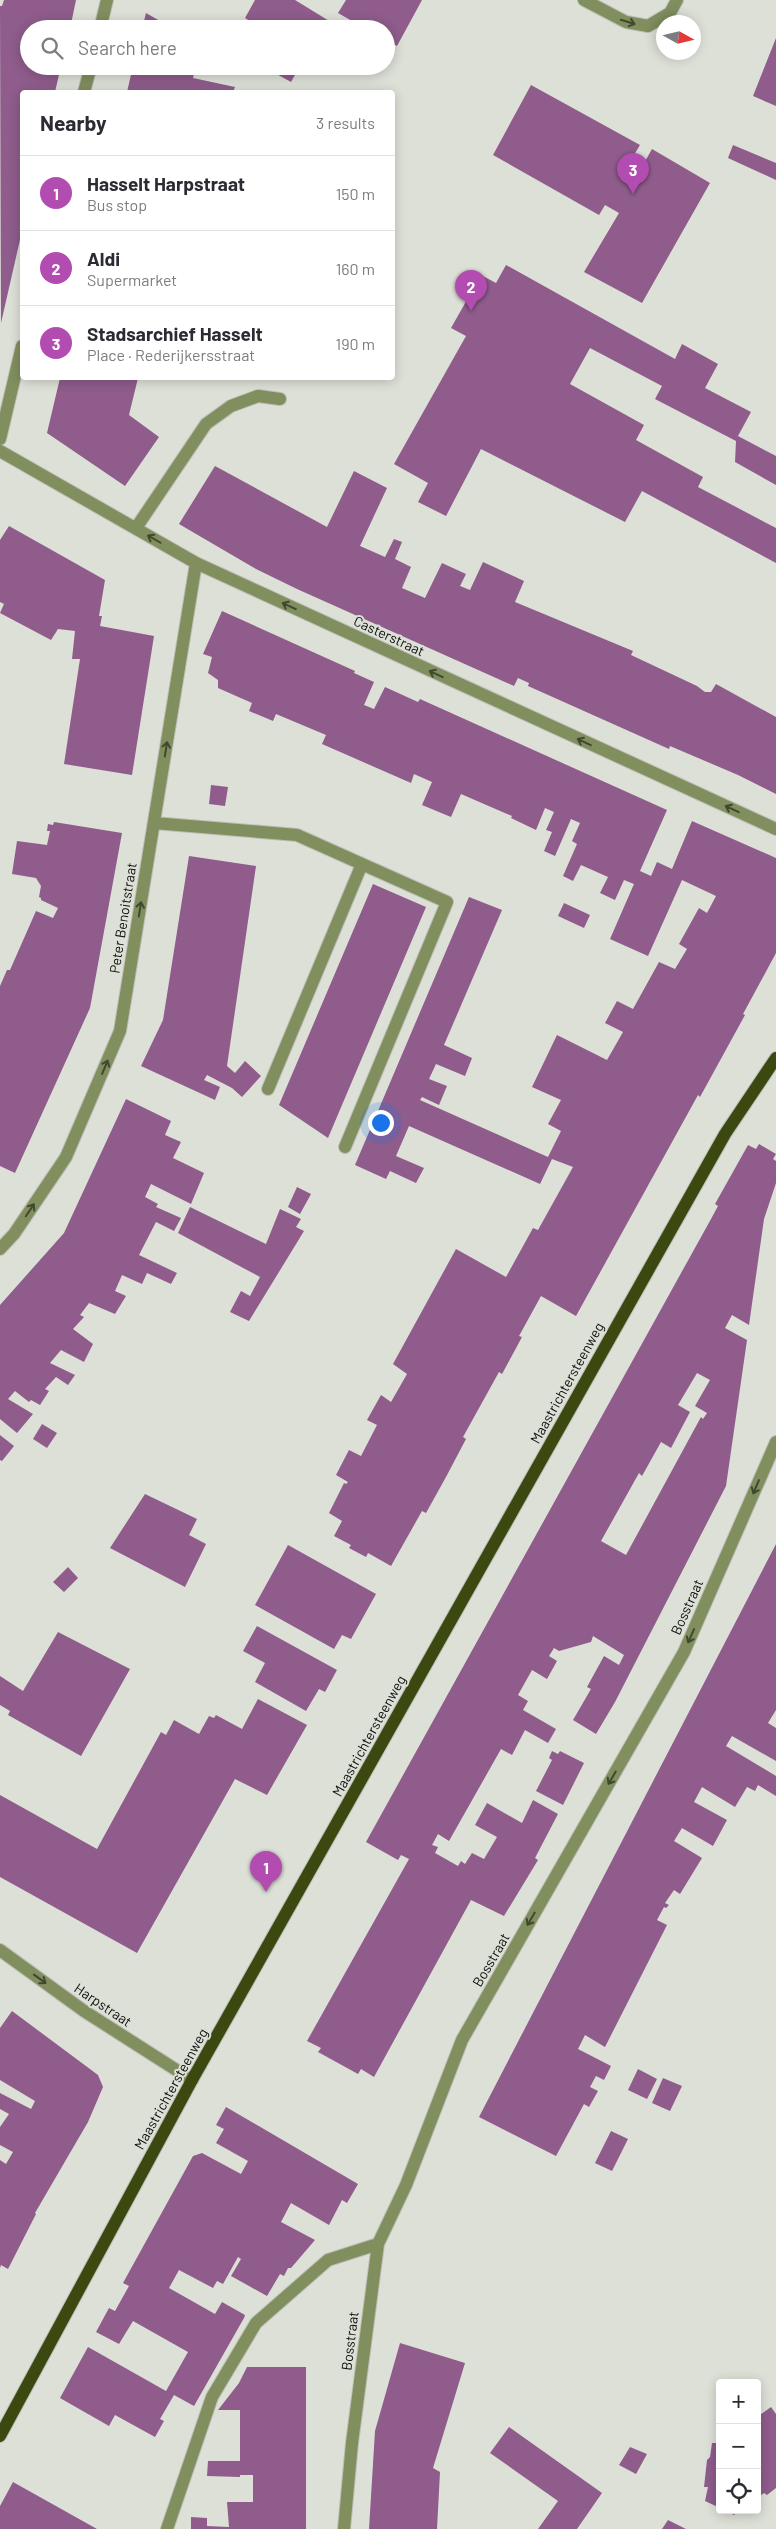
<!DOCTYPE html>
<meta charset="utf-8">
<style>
body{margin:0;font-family:Barlow,sans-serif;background:#f2f2f3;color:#2b2b33}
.controls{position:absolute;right:15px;bottom:15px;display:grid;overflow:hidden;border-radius:5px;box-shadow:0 2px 12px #0003}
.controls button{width:45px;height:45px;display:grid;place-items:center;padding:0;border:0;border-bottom:1px solid #e1e1e2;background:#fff;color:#2b2b33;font:25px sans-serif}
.compass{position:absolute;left:656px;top:15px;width:45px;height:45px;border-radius:50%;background:#fff;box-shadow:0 2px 12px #0003;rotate:98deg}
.you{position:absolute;left:380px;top:1122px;width:18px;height:18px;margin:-12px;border:4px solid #fff;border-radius:50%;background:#1a73e8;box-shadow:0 0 0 8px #1a73e833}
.badge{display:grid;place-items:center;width:32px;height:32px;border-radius:50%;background:#b34cb0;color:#fff;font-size:16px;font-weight:700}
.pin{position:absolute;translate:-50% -41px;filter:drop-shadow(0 1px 2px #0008)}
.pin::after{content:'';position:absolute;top:26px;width:18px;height:15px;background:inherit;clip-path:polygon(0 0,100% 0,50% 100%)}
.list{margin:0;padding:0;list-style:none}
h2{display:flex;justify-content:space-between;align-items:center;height:65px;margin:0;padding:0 20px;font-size:21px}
h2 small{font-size:16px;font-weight:400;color:#7c7c81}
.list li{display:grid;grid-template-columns:32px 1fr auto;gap:15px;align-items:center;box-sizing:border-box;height:75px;padding:0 20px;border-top:1px solid #e1e1e2}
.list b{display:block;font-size:19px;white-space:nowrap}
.list p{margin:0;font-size:16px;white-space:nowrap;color:#7c7c81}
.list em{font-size:16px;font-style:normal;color:#7c7c81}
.icon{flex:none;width:28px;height:28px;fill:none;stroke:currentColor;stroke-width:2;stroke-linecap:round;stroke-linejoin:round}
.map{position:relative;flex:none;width:776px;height:2529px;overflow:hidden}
.search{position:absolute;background:#fff;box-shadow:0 2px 12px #0003;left:20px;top:20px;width:375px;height:55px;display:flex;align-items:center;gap:12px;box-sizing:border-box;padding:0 18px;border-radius:28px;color:#7c7c81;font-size:19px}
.panel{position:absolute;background:#fff;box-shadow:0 2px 12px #0003;left:20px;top:90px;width:375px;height:290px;border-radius:5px}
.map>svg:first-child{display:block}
.building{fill:#8f5c8c;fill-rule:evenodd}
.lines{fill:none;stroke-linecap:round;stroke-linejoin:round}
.minor-casing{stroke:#bcbeb6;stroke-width:14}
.major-casing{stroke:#bcbeb6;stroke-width:14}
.minor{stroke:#818e5e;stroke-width:12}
.major{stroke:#3b4810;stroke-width:12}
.oneway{stroke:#414830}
.labels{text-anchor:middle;stroke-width:4;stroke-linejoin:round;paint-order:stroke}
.street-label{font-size:14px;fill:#0d0e0b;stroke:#dde0d7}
</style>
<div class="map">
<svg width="776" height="2529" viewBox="0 0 776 2529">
<rect width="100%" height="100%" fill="#dde0d7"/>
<path class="building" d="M 4,0 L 76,0 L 70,29 L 29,29 L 29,66 L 61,66 L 55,92 L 22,92 L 22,231 L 1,323 L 0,6 L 2,6 Z
M 255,0 L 295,0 L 339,27 L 250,29 L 253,23 L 245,18 Z
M 346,0 L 422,0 L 397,46 L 386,40 L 386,29 L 366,29 L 338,13 Z
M 146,13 L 174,29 L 142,29 Z
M 776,38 L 776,106 L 753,96 Z
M 133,66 L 196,66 L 193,78 L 235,87 L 233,92 L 127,92 Z
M 262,66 L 300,66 L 291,82 Z
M 531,85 L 640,145 L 628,165 L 639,172 L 652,149 L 710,183 L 642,303 L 584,272 L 619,213 L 605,205 L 599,215 L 493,155 Z
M 733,145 L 776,163 L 776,180 L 728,158 Z
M 506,265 L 675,359 L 682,344 L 718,364 L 705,388 L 751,412 L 738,436 L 776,456 L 776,485 L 735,462 L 736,441 L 655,399 L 662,386 L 590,348 L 570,384 L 644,425 L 636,440 L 703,477 L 698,487 L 776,528 L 776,563 L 642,491 L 625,522 L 481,449 L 446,516 L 418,502 L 428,483 L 394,464 L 466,336 L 451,328 L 481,275 L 496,283 Z
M 60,378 L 138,378 L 129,415 L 159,437 L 125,486 L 47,433 Z
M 215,466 L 327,527 L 354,471 L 387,488 L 360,546 L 385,557 L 394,539 L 402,542 L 395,559 L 411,567 L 402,588 L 425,598 L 442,563 L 466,574 L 460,586 L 470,590 L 483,562 L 524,581 L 515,602 L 633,651 L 631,655 L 697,686 L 705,692 L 711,692 L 716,684 L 776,717 L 776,794 L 738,775 L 670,746 L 669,749 L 528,686 L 529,683 L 518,678 L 514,686 L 297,589 L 256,569 L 179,524 Z
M 9,526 L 105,580 L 99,616 L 102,616 L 100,626 L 154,636 L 132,775 L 64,764 L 80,659 L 72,659 L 75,631 L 58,629 L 51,640 L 0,613 L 4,604 L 0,602 L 0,540 Z
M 222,611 L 355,671 L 354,673 L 374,682 L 364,705 L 374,709 L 385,687 L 418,702 L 420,699 L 667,810 L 640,871 L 651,876 L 657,862 L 672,869 L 692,821 L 776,858 L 776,953 L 743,1014 L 745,1015 L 700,1097 L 698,1095 L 576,1316 L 541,1296 L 519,1336 L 522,1337 L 502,1374 L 499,1372 L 463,1437 L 466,1439 L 446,1477 L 426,1513 L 422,1511 L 391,1566 L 368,1553 L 366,1557 L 349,1548 L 351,1545 L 334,1536 L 342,1521 L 329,1513 L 344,1483 L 346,1484 L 348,1482 L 336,1475 L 349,1450 L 361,1456 L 377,1425 L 367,1420 L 381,1395 L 391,1402 L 407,1374 L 393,1364 L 456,1249 L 506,1277 L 533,1228 L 538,1230 L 573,1167 L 552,1159 L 540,1184 L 409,1126 L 396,1156 L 424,1168 L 416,1183 L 390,1171 L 386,1179 L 355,1165 L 469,897 L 502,910 L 444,1045 L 472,1058 L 465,1076 L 436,1064 L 429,1079 L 447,1086 L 439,1105 L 422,1097 L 420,1100 L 548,1157 L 561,1131 L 548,1124 L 561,1100 L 532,1087 L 557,1035 L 607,1060 L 623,1032 L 605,1023 L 617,1001 L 633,1009 L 659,962 L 675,969 L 687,949 L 679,944 L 699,908 L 707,913 L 716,896 L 682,880 L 648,956 L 610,939 L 634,884 L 624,880 L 615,900 L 600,893 L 608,877 L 581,865 L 573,881 L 563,876 L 577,844 L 572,841 L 580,823 L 571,819 L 555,856 L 544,851 L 552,832 L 546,830 L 554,812 L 545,808 L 536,830 L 511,818 L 512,816 L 461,794 L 451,817 L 422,805 L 432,782 L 414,774 L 411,783 L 322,744 L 326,735 L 276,714 L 273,721 L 249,711 L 252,703 L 218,688 L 218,680 L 208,673 L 212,657 L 203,654 Z
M 211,785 L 228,787 L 225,806 L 209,804 Z
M 54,822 L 122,833 L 90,1008 L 15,1173 L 0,1166 L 0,986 L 7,970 L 10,970 L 36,911 L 53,918 L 58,908 L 41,900 L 41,898 L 39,897 L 41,886 L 36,878 L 12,874 L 17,841 L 47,845 L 50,831 L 47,831 L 48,824 L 53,825 Z
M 189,856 L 256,866 L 227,1066 L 235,1073 L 245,1061 L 261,1076 L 242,1097 L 232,1088 L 207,1075 L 204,1080 L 220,1087 L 215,1100 L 141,1066 L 163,1020 Z
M 373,884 L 426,907 L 328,1138 L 279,1105 Z
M 564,903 L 590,915 L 584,928 L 558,916 Z
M 126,1099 L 171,1121 L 165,1135 L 181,1142 L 173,1158 L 204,1173 L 191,1204 L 151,1184 L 145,1197 L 158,1204 L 156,1207 L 181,1218 L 174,1231 L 156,1222 L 139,1255 L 177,1273 L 171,1284 L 147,1273 L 142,1284 L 122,1275 L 115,1291 L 126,1296 L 115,1314 L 89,1303 L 80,1315 L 84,1317 L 73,1329 L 93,1344 L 84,1362 L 61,1350 L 50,1363 L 75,1375 L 68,1385 L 56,1377 L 45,1389 L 49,1391 L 40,1405 L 31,1400 L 29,1402 L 15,1391 L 8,1399 L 33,1414 L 17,1433 L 0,1419 L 0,1305 L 64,1233 Z
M 759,1144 L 776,1154 L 773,1159 L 776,1161 L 776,1183 L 764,1219 L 749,1325 L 732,1315 L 725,1328 L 747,1340 L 726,1486 L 615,1702 L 596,1734 L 573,1720 L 591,1689 L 587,1687 L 604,1656 L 619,1665 L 624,1655 L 593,1636 L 591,1642 L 559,1651 L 554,1648 L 549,1656 L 557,1661 L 547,1679 L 532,1670 L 518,1695 L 528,1701 L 523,1710 L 556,1729 L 548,1743 L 525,1730 L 512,1755 L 501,1749 L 449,1841 L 438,1834 L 432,1845 L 438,1847 L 435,1853 L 458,1866 L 461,1861 L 465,1864 L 472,1853 L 484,1859 L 497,1837 L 475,1825 L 487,1803 L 522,1823 L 533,1800 L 558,1814 L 535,1858 L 538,1860 L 504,1916 L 471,1900 L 374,2077 L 361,2069 L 358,2074 L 318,2052 L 321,2048 L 307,2041 L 409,1859 L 401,1855 L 398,1860 L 366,1842 L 711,1219 L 718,1206 L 715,1204 L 748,1145 L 756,1149 ZM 697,1373 L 710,1380 L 695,1406 L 707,1413 L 703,1419 L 701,1417 L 626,1555 L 601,1541 L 639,1473 L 642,1476 L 661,1442 L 671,1448 L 690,1412 L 678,1405 Z
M 297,1187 L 311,1194 L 300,1214 L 288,1207 Z
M 190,1207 L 266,1244 L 280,1209 L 301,1219 L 296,1227 L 304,1231 L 249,1321 L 230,1312 L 241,1291 L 250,1296 L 260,1277 L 178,1233 Z
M 42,1424 L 57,1433 L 47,1448 L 33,1439 Z
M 0,1435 L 14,1446 L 2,1461 L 0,1460 Z
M 145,1494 L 197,1519 L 189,1535 L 206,1544 L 185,1587 L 110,1548 Z
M 776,1544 L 776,1710 L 768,1723 L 776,1728 L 776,1761 L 732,1736 L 726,1746 L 776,1776 L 776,1796 L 758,1785 L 755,1791 L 747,1787 L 735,1807 L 702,1787 L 694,1802 L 727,1820 L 713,1846 L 682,1828 L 674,1841 L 702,1858 L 680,1894 L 674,1890 L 665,1903 L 669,1905 L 666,1908 L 664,1907 L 657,1920 L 667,1925 L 605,2047 L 585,2035 L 578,2049 L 611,2066 L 604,2080 L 596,2076 L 590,2087 L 598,2091 L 589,2107 L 584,2104 L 556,2156 L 479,2117 Z
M 288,1545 L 376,1594 L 351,1639 L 342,1635 L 334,1649 L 255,1605 Z
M 68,1567 L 78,1578 L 64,1592 L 53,1582 Z
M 257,1626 L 337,1670 L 325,1692 L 319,1689 L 306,1711 L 255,1682 L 265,1663 L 243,1651 Z
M 58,1632 L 130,1669 L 81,1756 L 8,1715 L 10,1711 L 0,1705 L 0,1676 L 23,1691 Z
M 258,1699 L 307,1725 L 267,1795 L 235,1779 L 137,1953 L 0,1877 L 0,1795 L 97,1849 L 161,1732 L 166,1735 L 174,1720 L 199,1734 L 209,1716 L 214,1718 L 216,1715 L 242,1729 Z
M 552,1751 L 558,1754 L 560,1751 L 584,1763 L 563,1805 L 536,1791 L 552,1760 L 549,1758 Z
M 12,2011 L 98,2075 L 103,2087 L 88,2122 L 35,2213 L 36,2214 L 8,2269 L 1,2265 L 0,2268 L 0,2160 L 6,2164 L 13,2152 L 0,2145 L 0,2127 L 9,2114 L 0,2109 L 0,2093 L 31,2109 L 35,2101 L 0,2080 L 0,2028 Z
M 638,2069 L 657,2079 L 647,2099 L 628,2090 Z
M 663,2078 L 682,2086 L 670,2111 L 652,2103 Z
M 226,2107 L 358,2184 L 347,2203 L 342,2200 L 329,2225 L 291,2203 L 281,2222 L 315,2240 L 291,2268 L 288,2268 L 284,2276 L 280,2274 L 267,2296 L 231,2276 L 241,2259 L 238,2257 L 223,2284 L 217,2281 L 213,2288 L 179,2270 L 169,2288 L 215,2314 L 222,2302 L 245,2315 L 244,2318 L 194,2406 L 174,2395 L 160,2419 L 164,2421 L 155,2437 L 115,2415 L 109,2426 L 60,2398 L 88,2347 L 166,2391 L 188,2352 L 133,2321 L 119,2344 L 96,2332 L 109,2308 L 115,2311 L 129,2286 L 123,2283 L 193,2156 L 202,2153 L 241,2174 L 248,2161 L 216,2143 L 224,2129 L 216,2125 Z
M 611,2131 L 628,2139 L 612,2171 L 595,2163 Z
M 400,2343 L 465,2363 L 433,2468 L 440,2472 L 437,2529 L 369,2529 L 375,2431 Z
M 247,2367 L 306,2367 L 306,2529 L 191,2529 L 191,2517 L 207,2518 L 207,2526 L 229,2527 L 227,2502 L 253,2502 L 253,2475 L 240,2475 L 240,2477 L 207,2476 L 208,2461 L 240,2461 L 240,2410 L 218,2410 L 239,2383 Z
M 771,2407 L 776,2414 L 776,2488 L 767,2495 L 764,2493 L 757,2498 L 757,2417 Z
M 509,2427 L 602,2493 L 577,2529 L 538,2529 L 558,2501 L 490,2453 Z
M 712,2443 L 720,2443 L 720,2508 L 705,2501 L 708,2487 L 704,2487 L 707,2460 L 710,2457 Z
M 630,2447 L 647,2454 L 636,2474 L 619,2465 Z
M 13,2482 L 97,2529 L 0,2529 L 0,2506 Z
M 724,2510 L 740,2510 L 734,2515 Z
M 668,2520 L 686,2529 L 662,2529 Z"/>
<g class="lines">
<g class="minor-casing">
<path id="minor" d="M 584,0 L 626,22 L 648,26 L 670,13 L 677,0
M 100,29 L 107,0
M 84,92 L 91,66
M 0,439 L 22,346
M 0,451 L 196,563 L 776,829
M 136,528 L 206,424 L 231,406 L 258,396 L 280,399
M 154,823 L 297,835 L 447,902 L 345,1147
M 268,1089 L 362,864
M 0,1249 L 14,1234 L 66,1157 L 120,1031 L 196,563
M 0,1950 L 84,2011 L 192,2080
M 167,2529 L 212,2397 L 256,2323 L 328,2260 L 378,2244
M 344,2529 L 352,2443 L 378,2244 L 406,2185 L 462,2040 L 684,1652 L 776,1442"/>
</g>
<g class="major-casing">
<path id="major" d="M 0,2436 L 192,2080 L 725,1134 L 776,1058"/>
</g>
<use href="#minor" class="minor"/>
<use href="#major" class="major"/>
</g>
<defs><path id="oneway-shaft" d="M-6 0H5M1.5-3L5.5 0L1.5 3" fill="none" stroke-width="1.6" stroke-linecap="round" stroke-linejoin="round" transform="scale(1.25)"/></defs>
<g class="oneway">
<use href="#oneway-shaft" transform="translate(628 22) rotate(17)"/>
<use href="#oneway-shaft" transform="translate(154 539) rotate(-150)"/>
<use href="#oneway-shaft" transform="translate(289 606) rotate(-155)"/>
<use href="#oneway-shaft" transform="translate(436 674) rotate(-155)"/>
<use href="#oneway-shaft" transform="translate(584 742) rotate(-155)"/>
<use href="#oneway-shaft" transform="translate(166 749) rotate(-81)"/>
<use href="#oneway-shaft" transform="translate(732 809) rotate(-155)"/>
<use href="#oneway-shaft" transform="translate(140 909) rotate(-81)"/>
<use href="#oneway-shaft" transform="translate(105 1067) rotate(-67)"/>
<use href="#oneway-shaft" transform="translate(30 1210) rotate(-56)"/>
<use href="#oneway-shaft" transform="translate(756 1487) rotate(113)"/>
<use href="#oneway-shaft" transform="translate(691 1636) rotate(114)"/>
<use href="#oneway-shaft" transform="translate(612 1778) rotate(120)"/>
<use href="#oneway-shaft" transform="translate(531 1919) rotate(120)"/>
<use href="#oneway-shaft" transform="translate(40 1979) rotate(36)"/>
</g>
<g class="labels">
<g class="street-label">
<text transform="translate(389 636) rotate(25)" y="5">Casterstraat</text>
<text transform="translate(123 918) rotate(-81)" y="5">Peter Benoitstraat</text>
<text transform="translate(567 1383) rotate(-61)" y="5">Maastrichtersteenweg</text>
<text transform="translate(687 1607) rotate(-66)" y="5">Bosstraat</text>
<text transform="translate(369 1736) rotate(-61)" y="5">Maastrichtersteenweg</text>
<text transform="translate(491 1960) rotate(-60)" y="5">Bosstraat</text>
<text transform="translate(103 2005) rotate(34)" y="5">Harpstraat</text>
<text transform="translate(171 2089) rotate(-61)" y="5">Maastrichtersteenweg</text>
<text transform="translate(350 2341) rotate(-83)" y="5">Bosstraat</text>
</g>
</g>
</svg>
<div class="controls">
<button>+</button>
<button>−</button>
<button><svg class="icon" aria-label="locate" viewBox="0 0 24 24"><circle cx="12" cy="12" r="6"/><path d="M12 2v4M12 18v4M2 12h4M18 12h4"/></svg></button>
</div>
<svg class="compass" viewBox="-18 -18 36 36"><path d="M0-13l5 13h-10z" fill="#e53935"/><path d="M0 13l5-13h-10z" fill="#7c7c81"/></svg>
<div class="you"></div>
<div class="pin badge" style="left:266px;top:1892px">1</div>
<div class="pin badge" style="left:471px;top:311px">2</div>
<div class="pin badge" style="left:633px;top:194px">3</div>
<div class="search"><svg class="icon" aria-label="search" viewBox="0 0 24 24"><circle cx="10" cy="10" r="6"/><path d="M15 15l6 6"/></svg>Search here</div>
<section class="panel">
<h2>Nearby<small>3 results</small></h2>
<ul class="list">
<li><span class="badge">1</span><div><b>Hasselt Harpstraat</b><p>Bus stop</p></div><em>150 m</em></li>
<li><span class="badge">2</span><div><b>Aldi</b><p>Supermarket</p></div><em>160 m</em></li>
<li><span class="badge">3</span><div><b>Stadsarchief Hasselt</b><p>Place · Rederijkersstraat</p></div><em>190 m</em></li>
</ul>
</section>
</div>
